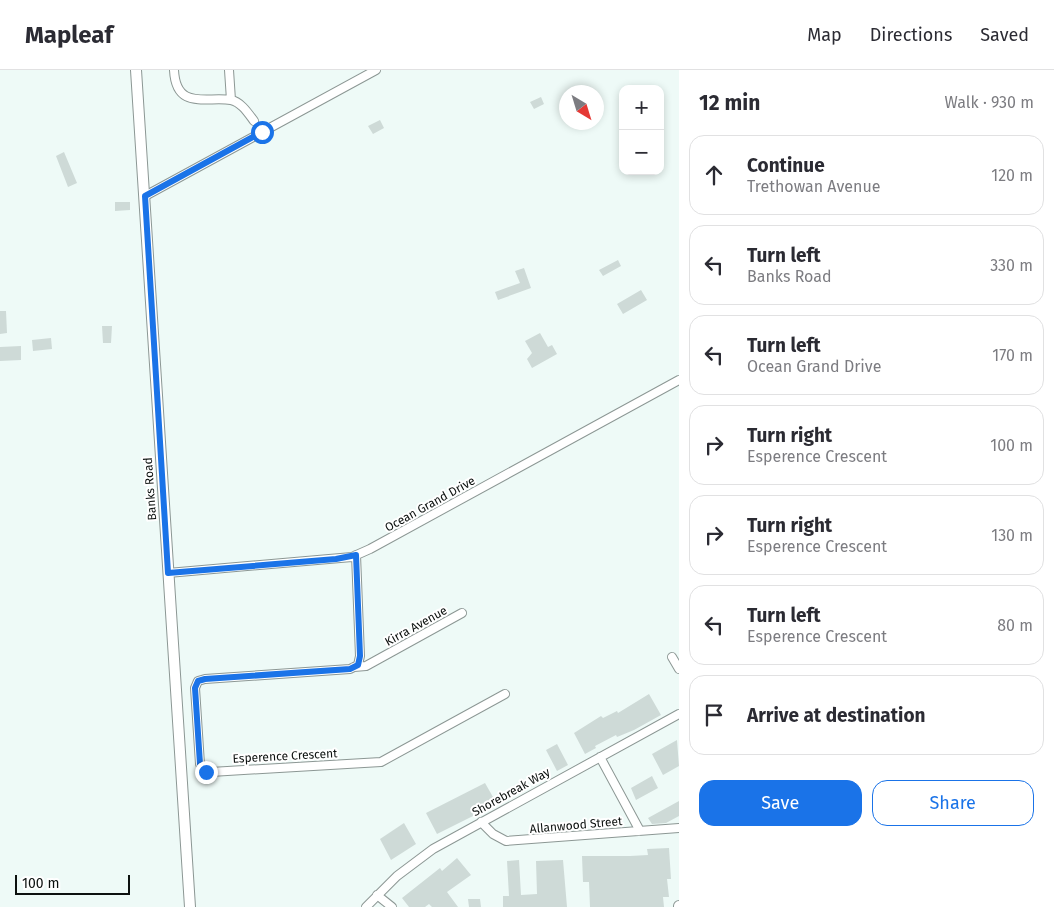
<!DOCTYPE html>
<meta charset="utf-8">
<style>
body{margin:0;font-family:"Fira Sans",sans-serif;background:#f2f2f3;color:#2b2b33}
.controls{position:absolute;right:15px;top:15px;display:grid;overflow:hidden;border-radius:10px;box-shadow:0 2px 8px #0003}
.controls button{width:45px;height:45px;display:grid;place-items:center;padding:0;border:0;border-bottom:1px solid #e1e1e2;background:#fff;color:#2b2b33;font:25px sans-serif}
.compass{position:absolute;left:559px;top:15px;width:45px;height:45px;border-radius:50%;background:#fff;box-shadow:0 2px 8px #0003;rotate:142deg}
.scale{position:absolute;left:15px;bottom:12px;width:115px;box-sizing:border-box;padding-left:5px;border:2px solid #0c110f;border-top:0;font-size:14px;line-height:18px;white-space:nowrap;color:#0c110f;-webkit-text-stroke:4px #fff;paint-order:stroke}
.stop{position:absolute;width:15px;height:15px;margin:-11px;border:4px solid #1a73e8;border-radius:50%;background:#fff}
.stop.end{background:#1a73e8;border-color:#fff;box-shadow:0 1px 5px #0008}
.list{margin:0;padding:0;list-style:none}
h2{display:flex;justify-content:space-between;align-items:center;height:65px;margin:0;padding:0 20px;font-size:21px}
h2 small{font-size:16px;font-weight:400;color:#7c7c81}
.list li{display:grid;grid-template-columns:32px 1fr auto;gap:15px;align-items:center;box-sizing:border-box;height:80px;margin:0 10px 10px;padding:0 10px;border:1px solid #e1e1e2;border-radius:15px}
.list b{display:block;font-size:19px;white-space:nowrap}
.list p{margin:0;font-size:16px;white-space:nowrap;color:#7c7c81}
.list em{font-size:16px;font-style:normal;color:#7c7c81}
.actions{display:flex;gap:10px;padding:15px 20px}
.actions a{flex:1;padding:11px 0;border:1px solid #1a73e8;border-radius:15px;text-align:center;font-size:18px;color:#1a73e8}
.actions .main{background:#1a73e8;color:#fff}
.icon{flex:none;width:28px;height:28px;fill:none;stroke:currentColor;stroke-width:2;stroke-linecap:round;stroke-linejoin:round}
.map{position:relative;flex:none;width:679px;height:837px;overflow:hidden}
header{display:flex;align-items:center;gap:30px;box-sizing:border-box;height:70px;padding:0 25px;background:#fff;border-bottom:1px solid #e1e1e2}
header strong{font-size:24px}
nav{display:flex;gap:28px;margin-inline-start:auto;font-size:18px}
main{display:flex}
aside{flex:1;background:#fff}
.map>svg:first-child{display:block}
.building{fill:#cedad7}
.lines{fill:none;stroke-linecap:round;stroke-linejoin:round}
.street-casing{stroke:#8c9794;stroke-width:10}
.secondary-casing{stroke:#8c9794;stroke-width:12}
.street{stroke:#fff;stroke-width:8}
.secondary{stroke:#fff;stroke-width:10}
.route{stroke:#1a73e8;stroke-width:6}
.labels{text-anchor:middle;stroke-width:4;stroke-linejoin:round;paint-order:stroke}
.street-label{font-size:12px;fill:#0c110f;stroke:#fff}
</style>
<header>
<strong>Mapleaf</strong>
<nav><a>Map</a><a>Directions</a><a>Saved</a></nav>
</header>
<main>
<div class="map">
<svg width="679" height="837" viewBox="0 0 679 837">
<rect width="100%" height="100%" fill="#eefaf7"/>
<path class="building" d="M 541,27 L 544,34 L 534,39 L 530,32 Z
M 380,50 L 384,58 L 373,64 L 368,56 Z
M 64,82 L 77,113 L 68,117 L 56,86 Z
M 115,132 L 130,132 L 130,140 L 115,141 Z
M 618,190 L 621,196 L 603,206 L 599,200 Z
M 524,198 L 531,218 L 498,230 L 495,222 L 520,213 L 515,201 Z
M 641,220 L 647,230 L 623,244 L 617,234 Z
M 0,241 L 6,241 L 7,263 L 0,264 Z
M 102,256 L 112,256 L 111,273 L 103,273 Z
M 540,263 L 548,277 L 552,275 L 557,284 L 532,298 L 527,289 L 532,283 L 525,271 Z
M 51,268 L 52,279 L 33,281 L 32,270 Z
M 21,276 L 21,290 L 0,291 L 0,277 Z
M 649,624 L 661,645 L 634,660 L 617,667 L 616,665 L 595,676 L 596,678 L 585,684 L 574,663 L 601,646 L 603,648 L 617,641 L 618,643 Z
M 677,670 L 679,696 L 663,705 L 652,684 Z
M 557,674 L 568,695 L 557,701 L 546,680 Z
M 652,706 L 658,718 L 636,730 L 631,718 Z
M 485,713 L 497,734 L 437,764 L 426,743 Z
M 679,731 L 679,746 L 666,753 L 652,754 L 648,748 Z
M 404,753 L 416,774 L 391,790 L 380,769 Z
M 669,778 L 671,809 L 667,809 L 669,827 L 663,827 L 664,837 L 590,837 L 589,812 L 583,812 L 582,786 L 630,786 L 648,785 L 647,779 Z
M 457,788 L 471,805 L 447,822 L 458,837 L 432,837 L 429,834 L 425,837 L 409,837 L 402,828 L 440,798 L 442,801 Z
M 519,790 L 521,825 L 537,824 L 536,791 L 563,790 L 567,837 L 503,837 L 503,826 L 509,826 L 507,791 Z
M 468,829 L 480,829 L 481,837 L 469,837 Z"/>
<g class="lines">
<g class="street-casing">
<path id="street" d="M 174,0 C 176,41 207,26 231,30 C 241,32 248,43 254,51
M 229,0 L 231,30
M 145,126 L 376,0
M 356,485 L 360,586 L 358,595 L 350,599 L 205,609 L 198,611 L 195,618 L 200,694 L 204,700 L 211,702 L 381,692 L 505,624
M 168,503 L 352,487 L 370,479 L 679,310
M 672,587 L 679,599
M 354,597 L 366,596 L 462,543
M 600,687 L 640,761
M 481,752 L 493,764 L 506,771 L 679,758
M 377,825 L 392,837
M 366,837 L 397,806 L 433,779 L 679,644"/>
</g>
<g class="secondary-casing">
<path id="secondary" d="M 136,0 L 190,837
M 679,837 L 679,836"/>
</g>
<use href="#street" class="street"/>
<use href="#secondary" class="secondary"/>
</g>
<g class="lines">
<path class="route" d="M 206,702 L 200,694 L 195,618 L 198,611 L 205,609 L 350,599 L 358,595 L 360,586 L 356,485 L 336,489 L 168,503 L 145,126 L 262,62"/>
</g>
<g class="labels">
<g class="street-label">
<text transform="translate(150 419) rotate(-94)" y="4">Banks Road</text>
<text transform="translate(430 434) rotate(-29)" y="4">Ocean Grand Drive</text>
<text transform="translate(416 556) rotate(-29)" y="4">Kirra Avenue</text>
<text transform="translate(285 686) rotate(-3)" y="4">Esperence Crescent</text>
<text transform="translate(511 722) rotate(-29)" y="4">Shorebreak Way</text>
<text transform="translate(576 755) rotate(-5)" y="4">Allanwood Street</text>
</g>
</g>
</svg>
<div class="controls">
<button>+</button>
<button>−</button>
</div>
<svg class="compass" viewBox="-18 -18 36 36"><path d="M0-13l5 13h-10z" fill="#e53935"/><path d="M0 13l5-13h-10z" fill="#7c7c81"/></svg>
<div class="scale">100 m</div>
<div class="stop" style="left:262px;top:62px"></div>
<div class="stop end" style="left:206px;top:702px"></div>
</div>
<aside>
<h2>12 min<small>Walk · 930 m</small></h2>
<ul class="list">
<li><svg class="icon" aria-label="ahead" viewBox="0 0 24 24"><path d="M12 20V5M6 11l6-6 6 6"/></svg><div><b>Continue</b><p>Trethowan Avenue</p></div><em>120 m</em></li>
<li><svg class="icon" aria-label="left" viewBox="0 0 24 24"><path d="M17 20v-9H6M10 6l-5 5 5 5"/></svg><div><b>Turn left</b><p>Banks Road</p></div><em>330 m</em></li>
<li><svg class="icon" aria-label="left" viewBox="0 0 24 24"><path d="M17 20v-9H6M10 6l-5 5 5 5"/></svg><div><b>Turn left</b><p>Ocean Grand Drive</p></div><em>170 m</em></li>
<li><svg class="icon" aria-label="right" viewBox="0 0 24 24"><path d="M7 20v-9h11M14 6l5 5-5 5"/></svg><div><b>Turn right</b><p>Esperence Crescent</p></div><em>100 m</em></li>
<li><svg class="icon" aria-label="right" viewBox="0 0 24 24"><path d="M7 20v-9h11M14 6l5 5-5 5"/></svg><div><b>Turn right</b><p>Esperence Crescent</p></div><em>130 m</em></li>
<li><svg class="icon" aria-label="left" viewBox="0 0 24 24"><path d="M17 20v-9H6M10 6l-5 5 5 5"/></svg><div><b>Turn left</b><p>Esperence Crescent</p></div><em>80 m</em></li>
<li><svg class="icon" aria-label="arrive" viewBox="0 0 24 24"><path d="M6 21V4h12l-3 4 3 4H6"/></svg><div><b>Arrive at destination</b></div></li>
</ul>
<div class="actions"><a class="main">Save</a><a>Share</a></div>
</aside>
</main>
